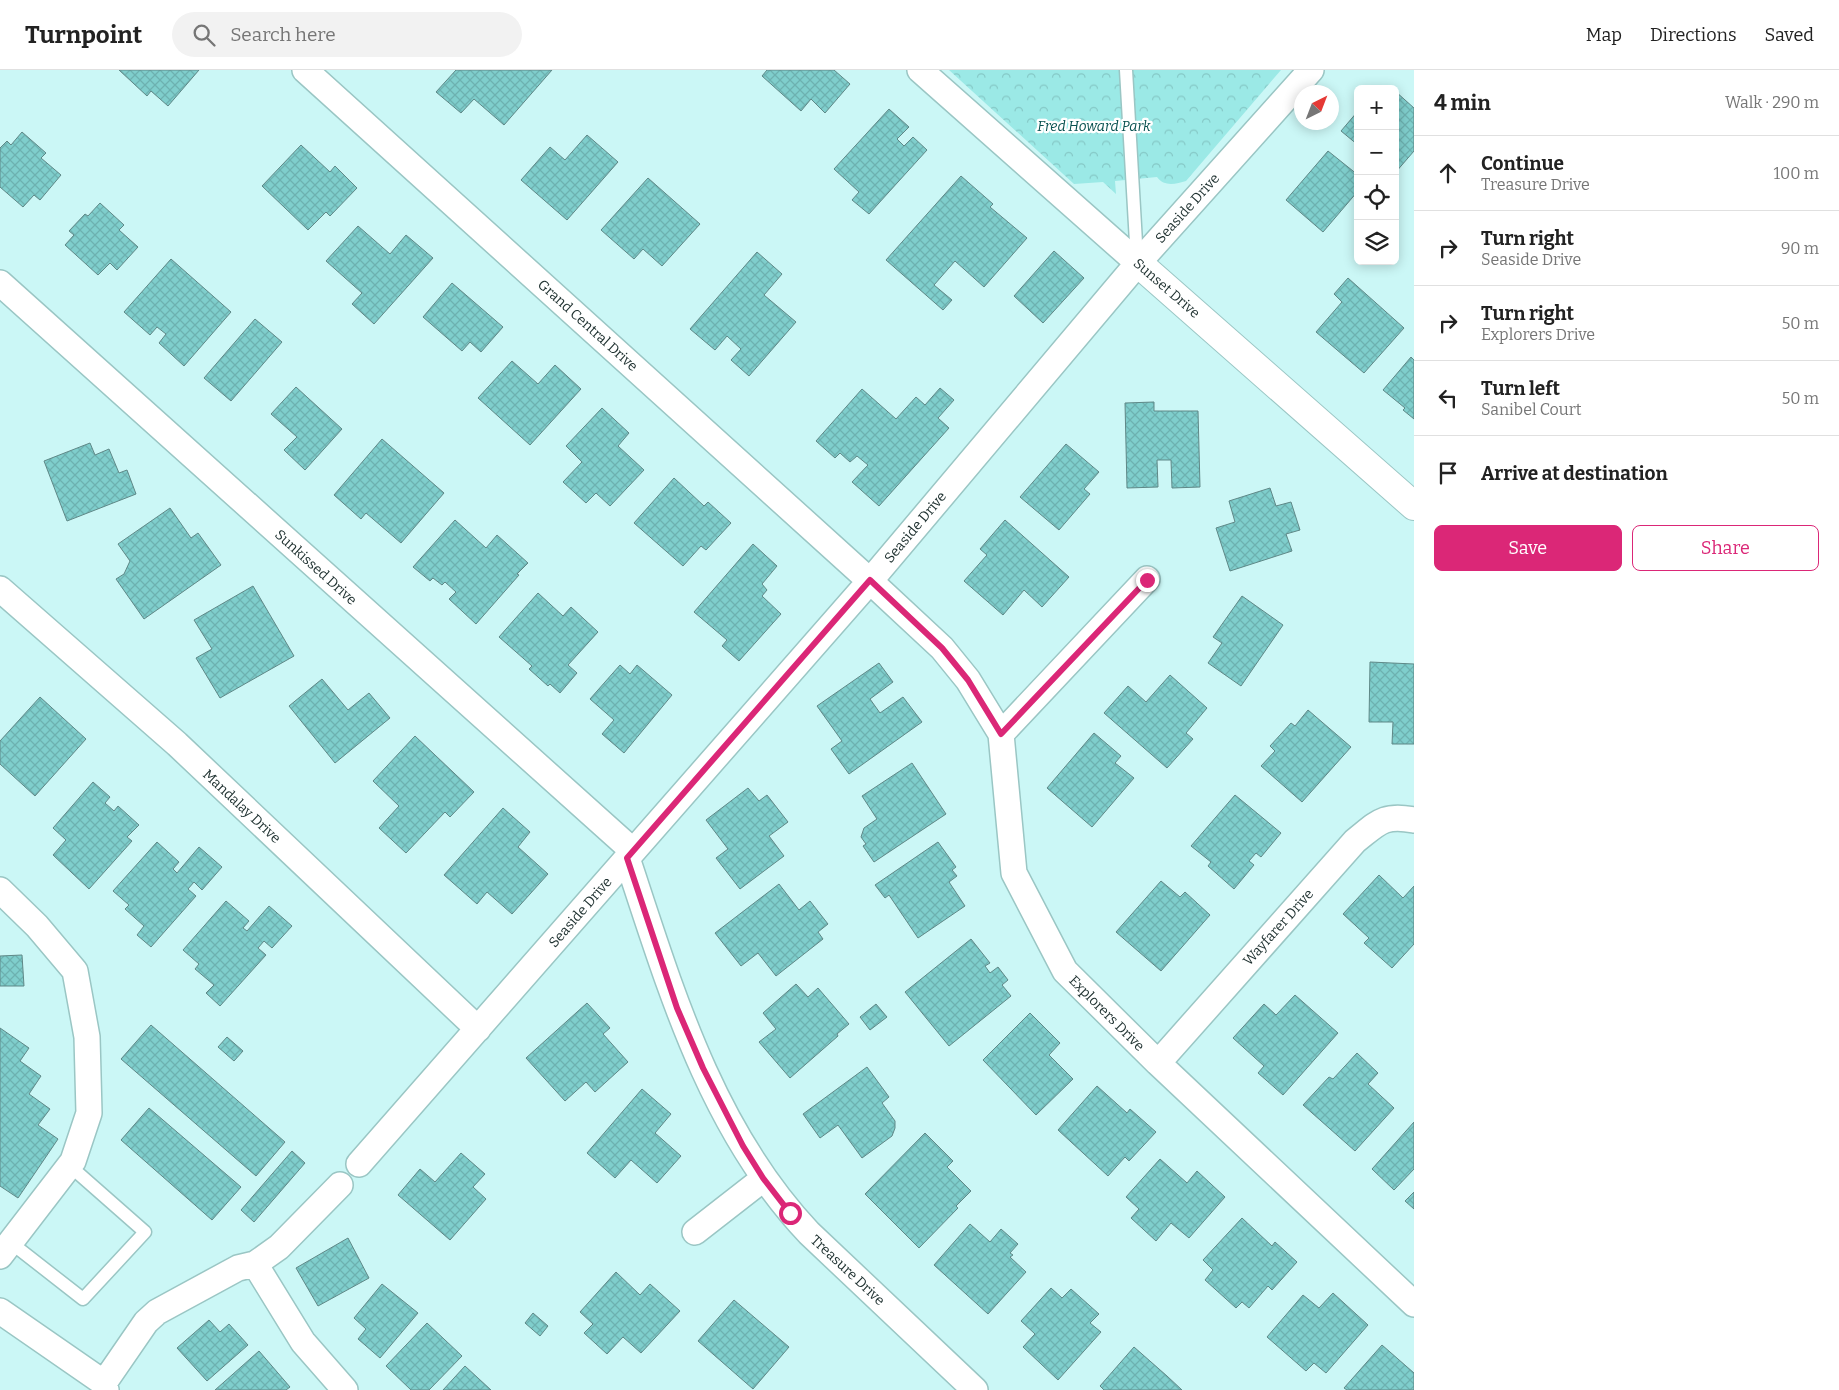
<!DOCTYPE html>
<meta charset="utf-8">
<style>
body{margin:0;font-family:Bitter,serif;background:#f2f2f2;color:#222}
.controls{position:absolute;right:15px;top:15px;display:grid;overflow:hidden;border-radius:8px;box-shadow:0 2px 12px #0003}
.controls button{width:45px;height:45px;display:grid;place-items:center;padding:0;border:0;border-bottom:1px solid #e0e0e0;background:#fff;color:#222;font:25px sans-serif}
.compass{position:absolute;left:1294px;top:15px;width:45px;height:45px;border-radius:50%;background:#fff;box-shadow:0 2px 12px #0003;rotate:42deg}
.stop{position:absolute;width:15px;height:15px;margin:-11px;border:4px solid #db2777;border-radius:50%;background:#fff}
.stop.end{background:#db2777;border-color:#fff;box-shadow:0 1px 5px #0008}
.list{margin:0;padding:0;list-style:none}
h2{display:flex;justify-content:space-between;align-items:center;height:65px;margin:0;padding:0 20px;font-size:21px}
h2 small{font-size:16px;font-weight:400;color:#767676}
.list li{display:grid;grid-template-columns:32px 1fr auto;gap:15px;align-items:center;box-sizing:border-box;height:75px;padding:0 20px;border-top:1px solid #e0e0e0}
.list b{display:block;font-size:19px;white-space:nowrap}
.list p{margin:0;font-size:16px;white-space:nowrap;color:#767676}
.list em{font-size:16px;font-style:normal;color:#767676}
.actions{display:flex;gap:10px;padding:15px 20px}
.actions a{flex:1;padding:11px 0;border:1px solid #db2777;border-radius:8px;text-align:center;font-size:18px;color:#db2777}
.actions .main{background:#db2777;color:#fff}
.icon{flex:none;width:28px;height:28px;fill:none;stroke:currentColor;stroke-width:2;stroke-linecap:round;stroke-linejoin:round}
.map{position:relative;flex:none;width:1414px;height:1320px;overflow:hidden}
header{display:flex;align-items:center;gap:30px;box-sizing:border-box;height:70px;padding:0 25px;background:#fff;border-bottom:1px solid #e0e0e0}
header strong{font-size:24px}
nav{display:flex;gap:28px;margin-inline-start:auto;font-size:18px}
.search{width:350px;height:45px;background:#f2f2f2;display:flex;align-items:center;gap:12px;box-sizing:border-box;padding:0 18px;border-radius:28px;color:#767676;font-size:19px}
main{display:flex}
aside{flex:1;background:#fff}
.map>svg:first-child{display:block}
.forest{fill:url(#forest-crowns)}
.building{fill:url(#building-cross-hatch);stroke:#5f8887}
.lines{fill:none;stroke-linecap:round;stroke-linejoin:round}
.lane-casing{stroke:#9ac6c4;stroke-width:15}
.street-casing{stroke:#9ac6c4;stroke-width:28}
.secondary-casing{stroke:#9ac6c4;stroke-width:30}
.lane{stroke:#fff;stroke-width:12}
.street{stroke:#fff;stroke-width:25}
.secondary{stroke:#fff;stroke-width:28}
.route{stroke:#db2777;stroke-width:6}
.labels{text-anchor:middle;stroke-width:4.5;stroke-linejoin:round;paint-order:stroke}
.park-label{font-size:14px;font-style:italic;fill:#085150;stroke:#fff}
.street-label{font-size:14px;fill:#203231;stroke:#fff}
</style>
<header>
<strong>Turnpoint</strong>
<div class="search"><svg class="icon" aria-label="search" viewBox="0 0 24 24"><circle cx="10" cy="10" r="6"/><path d="M15 15l6 6"/></svg>Search here</div>
<nav><a>Map</a><a>Directions</a><a>Saved</a></nav>
</header>
<main>
<div class="map">
<svg width="1414" height="1320" viewBox="0 0 1414 1320">
<defs>
<pattern id="forest-crowns" width="20" height="18" patternUnits="userSpaceOnUse" patternTransform="scale(1.25)"><rect width="20" height="18" fill="#9be9e6"/><path d="M2 6a3 3 0 1 1 6 0M12 15a3 3 0 1 1 6 0" fill="none" stroke="#85c8c6"/></pattern>
<pattern id="building-cross-hatch" width="8" height="8" patternUnits="userSpaceOnUse" patternTransform="scale(1.25)"><rect width="8" height="8" fill="#7fcecc"/><path d="M0 0l8 8M0 8l8-8" fill="none" stroke="#6db1b0"/></pattern>
</defs>
<rect width="100%" height="100%" fill="#cbf7f6"/>
<path class="forest" d="M 949,0 L 1281,0 L 1186,111 C 1176,114 1164,117 1157,107 L 1115,111 L 1116,124 L 1103,112 L 1074,114 Z"/>
<path class="building" d="M 119,0 L 199,0 L 168,36 L 151,21 L 147,26 Z
M 456,0 L 552,0 L 504,55 L 474,29 L 461,43 L 436,22 Z
M 767,0 L 834,0 L 850,14 L 825,43 L 811,29 L 801,41 L 762,6 Z
M 1395,21 L 1414,38 L 1414,81 L 1395,103 Z
M 889,39 L 909,57 L 897,69 L 904,76 L 913,67 L 927,80 L 869,144 L 852,130 L 859,122 L 834,99 Z
M 1358,41 L 1358,75 L 1341,61 Z
M 22,62 L 46,83 L 41,88 L 61,105 L 40,130 L 34,125 L 23,137 L 0,117 L 0,78 L 7,71 L 11,75 Z
M 587,65 L 618,92 L 567,150 L 521,110 L 550,77 L 565,90 Z
M 301,75 L 330,102 L 335,96 L 357,118 L 330,146 L 326,142 L 308,160 L 262,116 Z
M 1328,81 L 1358,105 L 1358,121 L 1323,162 L 1286,130 Z
M 961,106 L 993,134 L 990,137 L 1027,168 L 984,217 L 955,191 L 934,215 L 952,230 L 943,240 L 886,190 Z
M 648,108 L 700,154 L 662,196 L 643,179 L 634,189 L 601,160 Z
M 100,133 L 124,155 L 119,160 L 138,177 L 117,200 L 110,193 L 98,205 L 65,175 L 74,165 L 69,161 L 85,144 L 88,146 Z
M 358,156 L 390,184 L 406,165 L 433,188 L 374,254 L 352,234 L 362,223 L 326,191 Z
M 1054,181 L 1084,208 L 1043,253 L 1014,226 Z
M 757,182 L 782,204 L 764,225 L 796,252 L 749,306 L 731,290 L 741,279 L 727,266 L 715,280 L 690,259 Z
M 171,189 L 231,242 L 184,296 L 159,273 L 166,264 L 157,257 L 150,265 L 124,242 Z
M 1348,208 L 1404,258 L 1364,303 L 1316,262 L 1342,232 L 1334,224 Z
M 452,213 L 503,257 L 481,282 L 470,272 L 462,281 L 423,247 Z
M 255,249 L 282,272 L 231,331 L 204,308 Z
M 1411,287 L 1414,290 L 1414,349 L 1403,340 L 1405,338 L 1383,320 Z
M 512,291 L 538,314 L 555,295 L 581,319 L 530,375 L 478,328 Z
M 296,317 L 342,359 L 305,400 L 284,380 L 297,367 L 271,344 Z
M 940,318 L 954,330 L 938,348 L 949,358 L 879,436 L 852,412 L 868,395 L 857,386 L 850,392 L 840,383 L 835,388 L 816,371 L 862,319 L 896,349 L 916,327 L 925,335 Z
M 1154,332 L 1154,341 L 1198,341 L 1200,417 L 1172,418 L 1171,390 L 1157,390 L 1158,417 L 1127,418 L 1125,333 Z
M 602,338 L 629,363 L 618,376 L 644,400 L 610,436 L 596,423 L 586,433 L 563,412 L 582,392 L 566,376 Z
M 382,369 L 444,423 L 401,473 L 366,443 L 361,449 L 334,425 Z
M 90,373 L 95,385 L 109,379 L 119,403 L 127,400 L 136,424 L 67,451 L 44,391 Z
M 1066,374 L 1099,402 L 1084,419 L 1090,424 L 1059,460 L 1020,427 Z
M 674,408 L 704,436 L 708,432 L 731,453 L 706,480 L 701,476 L 683,496 L 634,453 Z
M 1270,418 L 1276,436 L 1291,432 L 1300,460 L 1286,464 L 1292,481 L 1230,501 L 1216,458 L 1235,452 L 1229,431 Z
M 170,438 L 191,468 L 198,463 L 221,495 L 144,549 L 116,509 L 124,504 L 130,491 L 118,474 Z
M 455,450 L 486,478 L 497,465 L 528,493 L 517,504 L 519,505 L 476,554 L 449,529 L 456,522 L 445,512 L 442,515 L 433,508 L 430,511 L 413,497 Z
M 1005,450 L 1069,507 L 1042,537 L 1024,520 L 1003,545 L 964,511 L 987,485 L 980,479 Z
M 753,474 L 777,496 L 762,514 L 767,520 L 762,526 L 781,544 L 739,591 L 722,576 L 727,570 L 694,542 Z
M 253,516 L 294,586 L 220,628 L 196,588 L 212,579 L 194,550 Z
M 538,523 L 563,546 L 571,537 L 598,562 L 568,595 L 577,603 L 560,623 L 550,614 L 548,616 L 529,599 L 532,596 L 499,567 Z
M 1242,526 L 1283,555 L 1241,616 L 1208,593 L 1222,573 L 1213,567 Z
M 1370,592 L 1414,594 L 1414,674 L 1392,674 L 1393,652 L 1369,652 Z
M 879,593 L 893,612 L 870,629 L 880,643 L 903,627 L 922,652 L 849,704 L 831,679 L 842,671 L 817,636 Z
M 620,595 L 630,604 L 637,595 L 672,625 L 624,683 L 602,664 L 614,650 L 590,629 Z
M 1170,605 L 1207,638 L 1186,663 L 1193,669 L 1167,698 L 1104,643 L 1128,616 L 1146,632 Z
M 322,609 L 348,640 L 369,623 L 390,648 L 335,693 L 289,636 Z
M 40,627 L 86,669 L 35,726 L 0,694 L 0,671 Z
M 1308,640 L 1351,677 L 1302,732 L 1261,696 L 1275,681 L 1270,676 L 1291,653 L 1295,656 Z
M 1094,663 L 1121,686 L 1115,693 L 1134,708 L 1092,757 L 1047,718 Z
M 415,666 L 474,722 L 450,747 L 445,742 L 406,783 L 379,758 L 399,736 L 373,711 Z
M 912,693 L 946,744 L 874,792 L 863,776 L 866,774 L 861,767 L 864,758 L 877,749 L 862,726 Z
M 93,712 L 110,727 L 105,733 L 114,741 L 118,736 L 139,755 L 127,767 L 132,771 L 89,819 L 53,785 L 66,770 L 53,758 Z
M 748,718 L 759,731 L 767,725 L 788,752 L 769,766 L 784,786 L 740,819 L 716,788 L 728,779 L 706,750 Z
M 1235,725 L 1281,763 L 1261,787 L 1256,783 L 1249,791 L 1254,795 L 1234,819 L 1208,796 L 1211,792 L 1191,776 Z
M 503,738 L 530,762 L 518,777 L 548,804 L 512,844 L 487,822 L 477,834 L 444,805 Z
M 157,772 L 179,792 L 173,799 L 177,803 L 199,777 L 222,797 L 202,820 L 194,812 L 188,819 L 196,826 L 151,877 L 137,865 L 144,856 L 125,839 L 129,835 L 113,821 Z
M 938,772 L 956,797 L 952,800 L 957,806 L 949,812 L 965,836 L 918,868 L 889,825 L 885,828 L 875,815 Z
M 1379,805 L 1403,828 L 1414,816 L 1414,874 L 1392,898 L 1364,873 L 1369,868 L 1343,844 Z
M 1161,811 L 1180,827 L 1185,822 L 1210,845 L 1161,901 L 1116,862 Z
M 779,814 L 799,840 L 810,831 L 828,854 L 818,862 L 823,869 L 776,906 L 758,883 L 741,896 L 715,863 Z
M 226,831 L 249,851 L 243,858 L 247,861 L 269,836 L 292,856 L 272,878 L 264,871 L 258,878 L 266,885 L 220,936 L 206,923 L 214,915 L 195,899 L 199,894 L 183,880 Z
M 971,869 L 990,893 L 985,896 L 990,903 L 998,897 L 1008,910 L 1002,915 L 1011,926 L 949,976 L 905,922 Z
M 22,885 L 24,916 L 0,916 L 0,886 Z
M 796,914 L 808,927 L 818,918 L 849,954 L 837,964 L 838,966 L 790,1008 L 759,972 L 776,959 L 763,943 Z
M 1295,925 L 1338,963 L 1283,1025 L 1258,1003 L 1264,996 L 1233,968 L 1264,934 L 1276,945 Z
M 587,933 L 610,958 L 603,964 L 628,992 L 595,1022 L 586,1012 L 565,1031 L 526,988 Z
M 876,934 L 887,947 L 870,960 L 860,947 Z
M 1030,943 L 1060,973 L 1049,985 L 1073,1009 L 1036,1045 L 983,990 Z
M 151,955 L 285,1072 L 256,1106 L 121,989 Z
M 0,958 L 29,978 L 20,991 L 41,1006 L 29,1024 L 50,1039 L 38,1055 L 58,1069 L 18,1128 L 0,1116 Z
M 227,967 L 243,981 L 234,991 L 218,977 Z
M 1357,983 L 1378,1003 L 1368,1014 L 1394,1038 L 1355,1081 L 1303,1035 L 1329,1007 L 1333,1009 Z
M 867,997 L 889,1027 L 882,1033 L 895,1051 L 895,1058 L 892,1066 L 862,1088 L 838,1055 L 820,1068 L 803,1044 Z
M 1097,1016 L 1127,1043 L 1130,1039 L 1156,1062 L 1129,1091 L 1125,1087 L 1108,1106 L 1058,1060 Z
M 642,1019 L 671,1044 L 655,1063 L 681,1086 L 657,1113 L 631,1090 L 615,1108 L 587,1083 Z
M 149,1038 L 241,1117 L 212,1150 L 121,1070 Z
M 1414,1052 L 1414,1099 L 1394,1120 L 1372,1099 Z
M 925,1063 L 953,1091 L 947,1097 L 971,1121 L 956,1136 L 958,1138 L 919,1178 L 865,1124 Z
M 292,1081 L 305,1093 L 254,1152 L 241,1140 Z
M 461,1083 L 485,1104 L 473,1117 L 486,1129 L 450,1170 L 398,1125 L 420,1099 L 435,1112 Z
M 1160,1089 L 1187,1113 L 1197,1101 L 1225,1127 L 1189,1168 L 1171,1153 L 1156,1171 L 1131,1148 L 1139,1139 L 1126,1127 Z
M 1414,1122 L 1414,1139 L 1405,1131 Z
M 1242,1148 L 1272,1176 L 1275,1172 L 1297,1192 L 1272,1220 L 1268,1216 L 1249,1238 L 1242,1232 L 1236,1238 L 1205,1210 L 1213,1200 L 1203,1190 Z
M 970,1154 L 990,1172 L 1001,1159 L 1018,1174 L 1010,1183 L 1013,1185 L 1010,1187 L 1026,1202 L 988,1244 L 934,1195 Z
M 348,1168 L 369,1208 L 318,1236 L 296,1198 Z
M 616,1202 L 640,1225 L 650,1214 L 680,1241 L 641,1283 L 623,1267 L 607,1284 L 584,1263 L 593,1254 L 580,1242 Z
M 382,1214 L 418,1243 L 380,1288 L 358,1269 L 366,1259 L 354,1248 Z
M 1051,1218 L 1062,1228 L 1071,1219 L 1099,1244 L 1090,1253 L 1101,1262 L 1058,1310 L 1023,1277 L 1035,1264 L 1021,1251 Z
M 1333,1223 L 1368,1255 L 1326,1303 L 1314,1293 L 1306,1301 L 1267,1267 L 1303,1225 L 1319,1238 Z
M 734,1230 L 789,1277 L 753,1319 L 698,1271 Z
M 533,1243 L 548,1256 L 540,1266 L 525,1253 Z
M 209,1250 L 220,1262 L 229,1254 L 248,1275 L 207,1311 L 177,1278 Z
M 427,1253 L 462,1286 L 429,1320 L 411,1320 L 386,1296 Z
M 1382,1275 L 1414,1303 L 1414,1320 L 1347,1320 L 1344,1318 Z
M 1134,1277 L 1167,1306 L 1182,1320 L 1104,1320 L 1100,1316 Z
M 259,1281 L 290,1317 L 286,1320 L 215,1320 Z
M 465,1296 L 491,1320 L 443,1320 Z"/>
<g class="lines">
<g class="lane-casing">
<path id="lane" d="M 1126,0 L 1137,190
M 10,1172 L 83,1229 L 145,1162 L 70,1096"/>
</g>
<g class="street-casing">
<path id="street" d="M 305,0 L 870,511 L 942,578 L 968,610 L 1001,664 L 1014,803 L 1065,901 L 1158,993 L 1414,1234
M 920,0 L 1138,193
M 0,213 L 633,781
M 0,519 L 177,674 L 478,959
M 1001,664 L 1147,509
M 627,788 C 671,921 711,1059 809,1163 L 975,1320
M 0,820 L 37,856 L 75,901 L 87,967 L 89,1043 L 73,1091 L 0,1186
M 1158,993 L 1355,771 C 1378,753 1383,744 1414,750
M 359,1094 L 870,511 L 1138,193 L 1311,0
M 695,1162 L 763,1109
M 255,1194 L 303,1272 L 345,1320
M 0,1241 L 104,1313
M 106,1320 L 104,1313 L 146,1252 L 157,1242 L 238,1198 L 255,1194 L 279,1177 L 340,1115"/>
</g>
<g class="secondary-casing">
<path id="secondary" d="M 1138,193 L 1414,436"/>
</g>
<use href="#lane" class="lane"/>
<use href="#street" class="street"/>
<use href="#secondary" class="secondary"/>
</g>
<g class="lines">
<path class="route" d="M 790,1143 L 763,1108 L 743,1076 L 703,998 L 677,938 L 627,788 L 870,510 L 942,578 L 968,610 L 1001,664 L 1147,510"/>
</g>
<g class="labels">
<g class="park-label">
<text x="1094" y="61">Fred Howard Park</text>
</g>
<g class="street-label">
<text transform="translate(1187 138) rotate(-48)" y="5">Seaside Drive</text>
<text transform="translate(1167 218) rotate(41)" y="5">Sunset Drive</text>
<text transform="translate(588 255) rotate(42)" y="5">Grand Central Drive</text>
<text transform="translate(915 457) rotate(-50)" y="5">Seaside Drive</text>
<text transform="translate(316 497) rotate(42)" y="5">Sunkissed Drive</text>
<text transform="translate(242 736) rotate(43)" y="5">Mandalay Drive</text>
<text transform="translate(580 842) rotate(-49)" y="5">Seaside Drive</text>
<text transform="translate(1278 857) rotate(-48)" y="5">Wayfarer Drive</text>
<text transform="translate(1107 943) rotate(45)" y="5">Explorers Drive</text>
<text transform="translate(848 1200) rotate(43)" y="5">Treasure Drive</text>
</g>
</g>
</svg>
<div class="controls">
<button>+</button>
<button>−</button>
<button><svg class="icon" aria-label="locate" viewBox="0 0 24 24"><circle cx="12" cy="12" r="6"/><path d="M12 2v4M12 18v4M2 12h4M18 12h4"/></svg></button>
<button><svg class="icon" aria-label="layers" viewBox="0 0 24 24"><path d="M12 4l9 5-9 5-9-5zM3 14l9 5 9-5"/></svg></button>
</div>
<svg class="compass" viewBox="-18 -18 36 36"><path d="M0-13l5 13h-10z" fill="#e53935"/><path d="M0 13l5-13h-10z" fill="#767676"/></svg>
<div class="stop" style="left:790px;top:1143px"></div>
<div class="stop end" style="left:1147px;top:510px"></div>
</div>
<aside>
<h2>4 min<small>Walk · 290 m</small></h2>
<ul class="list">
<li><svg class="icon" aria-label="ahead" viewBox="0 0 24 24"><path d="M12 20V5M6 11l6-6 6 6"/></svg><div><b>Continue</b><p>Treasure Drive</p></div><em>100 m</em></li>
<li><svg class="icon" aria-label="right" viewBox="0 0 24 24"><path d="M7 20v-9h11M14 6l5 5-5 5"/></svg><div><b>Turn right</b><p>Seaside Drive</p></div><em>90 m</em></li>
<li><svg class="icon" aria-label="right" viewBox="0 0 24 24"><path d="M7 20v-9h11M14 6l5 5-5 5"/></svg><div><b>Turn right</b><p>Explorers Drive</p></div><em>50 m</em></li>
<li><svg class="icon" aria-label="left" viewBox="0 0 24 24"><path d="M17 20v-9H6M10 6l-5 5 5 5"/></svg><div><b>Turn left</b><p>Sanibel Court</p></div><em>50 m</em></li>
<li><svg class="icon" aria-label="arrive" viewBox="0 0 24 24"><path d="M6 21V4h12l-3 4 3 4H6"/></svg><div><b>Arrive at destination</b></div></li>
</ul>
<div class="actions"><a class="main">Save</a><a>Share</a></div>
</aside>
</main>
